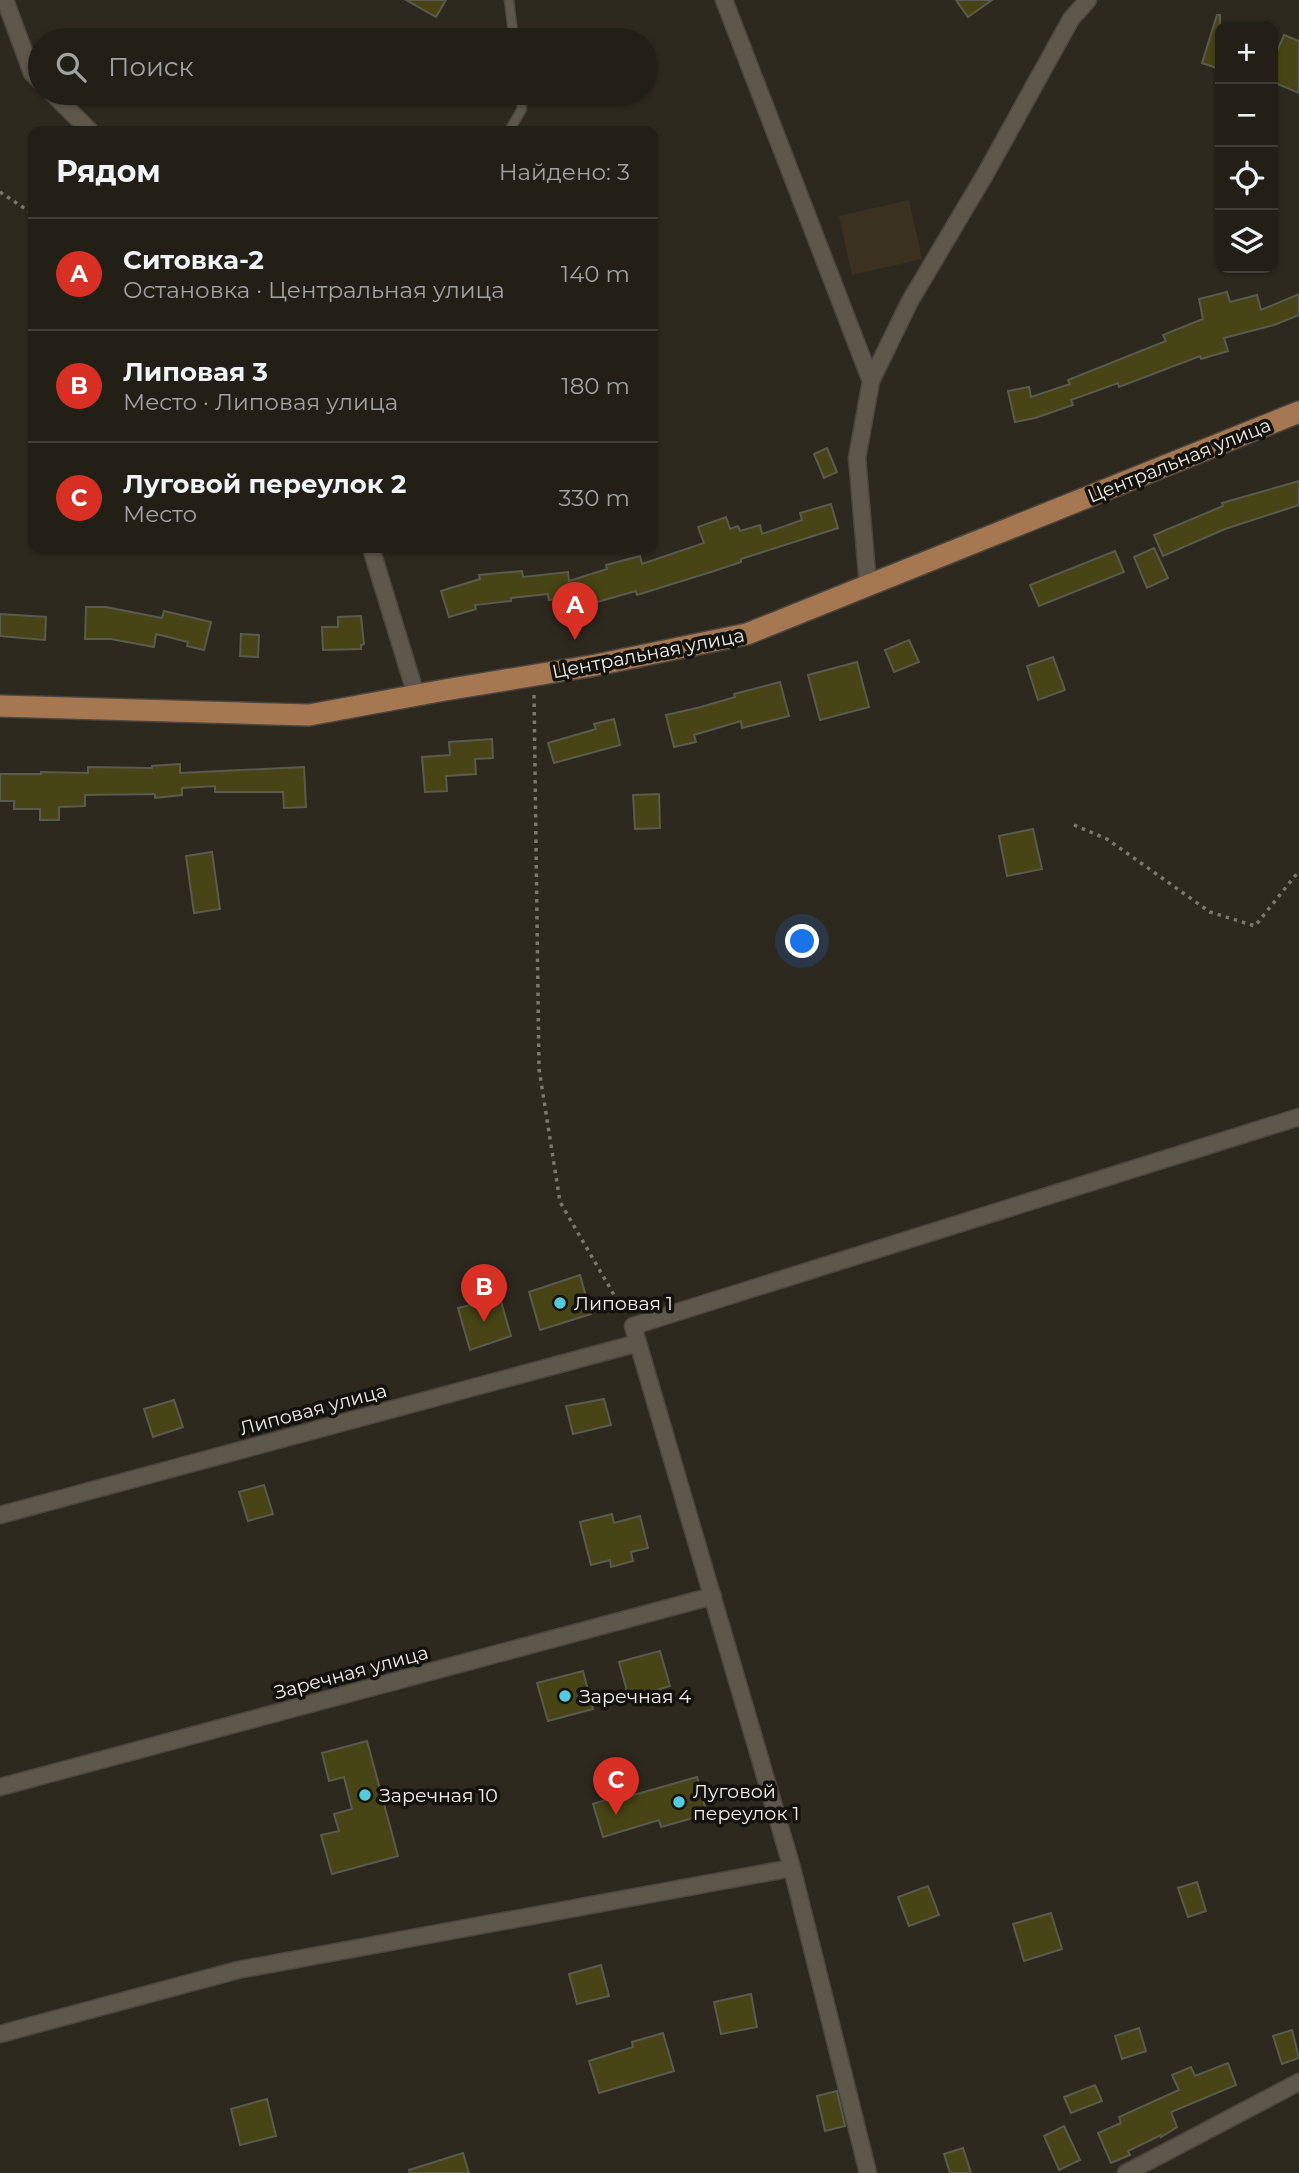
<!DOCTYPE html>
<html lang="ru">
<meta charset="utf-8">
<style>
body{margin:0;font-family:Montserrat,sans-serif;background:#2a2720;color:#f1f3f6}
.controls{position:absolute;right:21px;top:21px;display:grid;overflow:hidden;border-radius:14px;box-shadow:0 2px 5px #0004}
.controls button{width:63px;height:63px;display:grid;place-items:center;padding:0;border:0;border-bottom:2px solid #3f3d36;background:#221f17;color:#f1f3f6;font:35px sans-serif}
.you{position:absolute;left:803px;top:942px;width:24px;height:24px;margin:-18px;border:5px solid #fff;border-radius:50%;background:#1a73e8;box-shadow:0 0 0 10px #1a73e833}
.badge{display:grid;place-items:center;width:46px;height:46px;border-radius:50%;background:#d93025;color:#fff;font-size:23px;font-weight:700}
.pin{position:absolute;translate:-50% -58px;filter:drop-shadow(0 2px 4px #0008)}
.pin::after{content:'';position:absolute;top:37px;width:24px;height:21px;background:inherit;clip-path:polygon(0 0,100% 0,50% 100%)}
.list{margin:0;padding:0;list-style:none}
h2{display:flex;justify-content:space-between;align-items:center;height:91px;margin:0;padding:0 28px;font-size:30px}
h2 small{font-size:23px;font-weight:400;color:#a2a2a1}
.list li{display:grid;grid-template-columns:46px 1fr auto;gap:21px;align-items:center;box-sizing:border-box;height:112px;padding:0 28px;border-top:2px solid #3f3d36}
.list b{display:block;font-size:26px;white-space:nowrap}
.list p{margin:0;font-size:23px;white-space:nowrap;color:#a2a2a1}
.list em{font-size:23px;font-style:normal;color:#a2a2a1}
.icon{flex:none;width:38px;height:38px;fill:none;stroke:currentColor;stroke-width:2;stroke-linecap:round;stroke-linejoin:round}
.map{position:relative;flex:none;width:1299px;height:2173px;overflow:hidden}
.search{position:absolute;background:#221f17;box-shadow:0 2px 5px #0004;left:28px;top:28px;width:630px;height:77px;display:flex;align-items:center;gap:18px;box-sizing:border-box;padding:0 24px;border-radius:38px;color:#a2a2a1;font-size:26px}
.panel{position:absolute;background:#221f17;box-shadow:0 2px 5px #0004;left:28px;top:126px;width:630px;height:427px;border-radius:14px}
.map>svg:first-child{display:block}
.built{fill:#3a3121}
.building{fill:#474515;stroke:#5a5a4e;stroke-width:2}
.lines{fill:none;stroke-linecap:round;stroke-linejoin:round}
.service-casing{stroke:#4b463e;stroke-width:11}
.minor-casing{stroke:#4b463e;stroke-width:19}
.primary-casing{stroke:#4b463e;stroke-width:24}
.path{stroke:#7d786f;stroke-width:3.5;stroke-dasharray:3.5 5;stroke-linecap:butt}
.service{stroke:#5e574c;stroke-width:8}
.minor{stroke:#5e574c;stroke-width:16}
.primary{stroke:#a67852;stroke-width:21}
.poi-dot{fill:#54cadd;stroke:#14120d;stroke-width:2.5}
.labels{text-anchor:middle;stroke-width:7;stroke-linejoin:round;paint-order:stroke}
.street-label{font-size:19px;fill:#f3efe8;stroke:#14120d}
.poi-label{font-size:19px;fill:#f3efe8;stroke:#14120d;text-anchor:start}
</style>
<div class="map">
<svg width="1299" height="2173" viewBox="0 0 1299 2173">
<rect width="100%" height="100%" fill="#2e291f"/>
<path class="built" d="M 909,200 L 922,259 L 852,275 L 839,216 Z"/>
<path class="building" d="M 406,0 L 446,0 L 436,17 Z
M 956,0 L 992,0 L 968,17 Z
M 1217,15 L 1220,15 L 1220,69 L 1202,63 Z
M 1284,35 L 1299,41 L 1299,93 L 1273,82 L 1273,61 Z
M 1227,292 L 1230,302 L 1257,295 L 1261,310 L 1299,294 L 1299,315 L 1274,325 L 1224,338 L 1228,351 L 1201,359 L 1200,356 L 1119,387 L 1118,383 L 1071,400 L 1073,405 L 1035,418 L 1015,422 L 1008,391 L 1029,387 L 1031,397 L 1070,384 L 1068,380 L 1166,341 L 1163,335 L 1203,319 L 1199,299 Z
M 827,448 L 837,472 L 824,478 L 814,454 Z
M 1299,481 L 1299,505 L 1225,529 L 1163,556 L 1154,535 L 1223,506 L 1222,503 Z
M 831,504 L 838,528 L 741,559 L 741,562 L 714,571 L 637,595 L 636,591 L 583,606 L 580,596 L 549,600 L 548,594 L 511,598 L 511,601 L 475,605 L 476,609 L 449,617 L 441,591 L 480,579 L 479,575 L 522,571 L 523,577 L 568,572 L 569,581 L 607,569 L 606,565 L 640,556 L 642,564 L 704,543 L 698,527 L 726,517 L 730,529 L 738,526 L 740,531 L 760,525 L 762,534 L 802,520 L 800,513 Z
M 1154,548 L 1168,578 L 1147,588 L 1134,557 Z
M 1115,551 L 1124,572 L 1039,606 L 1030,585 Z
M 86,607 L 106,607 L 162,618 L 164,611 L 211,622 L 204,650 L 187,646 L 188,642 L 156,634 L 154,647 L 111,639 L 85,639 Z
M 0,614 L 46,617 L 45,640 L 0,636 Z
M 361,616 L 364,644 L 361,645 L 361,649 L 323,650 L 322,627 L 338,627 L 338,617 Z
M 241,634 L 259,635 L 258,657 L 240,656 Z
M 909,640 L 919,662 L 894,672 L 885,650 Z
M 1053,657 L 1065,690 L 1038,700 L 1027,666 Z
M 857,662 L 869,707 L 820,720 L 808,675 Z
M 780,682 L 789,716 L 742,728 L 741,721 L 694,735 L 696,742 L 674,747 L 666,715 L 701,707 L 735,697 L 734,694 Z
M 614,719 L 620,745 L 554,763 L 548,743 L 596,729 L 594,724 Z
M 492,739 L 493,758 L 475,759 L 476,774 L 446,776 L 447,791 L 425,792 L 422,757 L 450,755 L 449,742 Z
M 180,764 L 180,773 L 304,767 L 306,807 L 284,808 L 283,792 L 215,792 L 215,786 L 182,788 L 182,795 L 155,798 L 155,794 L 85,795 L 85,806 L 59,807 L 59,820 L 40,820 L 40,809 L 14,809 L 14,801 L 0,801 L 0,774 L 41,774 L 41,772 L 88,773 L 88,767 L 152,768 L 152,766 Z
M 659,794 L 660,828 L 635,829 L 633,795 Z
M 1033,829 L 1042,869 L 1007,876 L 999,836 Z
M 212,852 L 220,909 L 194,913 L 186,856 Z
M 580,1275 L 591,1314 L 540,1330 L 529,1292 Z
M 500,1298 L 511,1336 L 470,1350 L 458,1308 Z
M 604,1399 L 611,1425 L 573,1434 L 566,1406 Z
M 174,1400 L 183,1427 L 153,1437 L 144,1409 Z
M 264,1485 L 273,1514 L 248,1521 L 239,1492 Z
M 612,1514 L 614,1523 L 640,1516 L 648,1548 L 631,1552 L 633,1561 L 611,1567 L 610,1560 L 591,1565 L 580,1522 Z
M 660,1651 L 670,1686 L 629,1698 L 619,1662 Z
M 583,1671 L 593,1709 L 548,1721 L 537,1683 Z
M 367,1741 L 398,1856 L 332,1874 L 321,1835 L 339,1831 L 334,1814 L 352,1809 L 344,1777 L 329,1781 L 322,1753 Z
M 697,1777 L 707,1814 L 661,1827 L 659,1820 L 603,1837 L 593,1804 L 629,1793 L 630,1796 Z
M 1197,1882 L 1206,1911 L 1188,1917 L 1178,1888 Z
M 928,1886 L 939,1915 L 909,1926 L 898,1897 Z
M 1051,1913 L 1062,1949 L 1024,1961 L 1013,1924 Z
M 601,1965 L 609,1996 L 577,2004 L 569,1974 Z
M 751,1994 L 757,2027 L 721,2034 L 714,2002 Z
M 1139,2028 L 1146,2051 L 1122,2059 L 1115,2036 Z
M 1292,2030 L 1299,2058 L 1282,2064 L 1273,2036 Z
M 663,2033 L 674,2071 L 599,2093 L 589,2061 L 633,2047 L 632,2042 Z
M 1228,2063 L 1236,2085 L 1171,2112 L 1177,2127 L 1161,2137 L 1161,2135 L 1128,2151 L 1130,2155 L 1111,2163 L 1098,2133 L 1121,2123 L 1119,2117 L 1179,2090 L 1172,2075 L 1191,2067 L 1195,2076 Z
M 1095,2085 L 1102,2101 L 1071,2113 L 1064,2097 Z
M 837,2091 L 845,2126 L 825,2131 L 817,2096 Z
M 267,2099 L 276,2136 L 240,2145 L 231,2109 Z
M 1064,2126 L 1080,2160 L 1059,2170 L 1044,2136 Z
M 963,2148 L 971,2173 L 950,2173 L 944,2154 Z
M 463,2153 L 469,2173 L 410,2173 L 409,2170 Z"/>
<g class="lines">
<g class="service-casing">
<path id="service" d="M 509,0 L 514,40
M 509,131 L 522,109 L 520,93"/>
</g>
<g class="minor-casing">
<path id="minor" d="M 5,0 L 32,73 L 40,81
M 724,0 L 871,381
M 52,93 L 90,131
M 371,548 L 416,695
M 868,585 L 857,458 L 871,381 L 910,301 L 986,173 L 1071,19 L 1088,0
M 0,1515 L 638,1343
M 0,1787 L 713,1596
M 0,2034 L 238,1970 L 792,1868
M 868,2173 L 792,1868 L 633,1326 L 1299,1117
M 1126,2173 L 1299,2082"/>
</g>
<g class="primary-casing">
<path id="primary" d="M 0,706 L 309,715 L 445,690 L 596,665 L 747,634 L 1299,412"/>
</g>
<path class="path" d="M 0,192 L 33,214
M 534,695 L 539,1069 L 560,1202 L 624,1312
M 1074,825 L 1107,839 L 1210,912 L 1255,926 L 1299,871"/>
<use href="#service" class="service"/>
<use href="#minor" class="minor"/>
<use href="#primary" class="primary"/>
</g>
<g class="poi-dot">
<circle cx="560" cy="1303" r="7"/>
<circle cx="565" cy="1696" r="7"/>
<circle cx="365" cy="1795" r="7"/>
<circle cx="679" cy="1802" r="7"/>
</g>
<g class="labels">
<g class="street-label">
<text transform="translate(1179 460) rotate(-22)" y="7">Центральная улица</text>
<text transform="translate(648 653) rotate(-11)" y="7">Центральная улица</text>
<text transform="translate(313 1409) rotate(-15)" y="7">Липовая улица</text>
<text transform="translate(351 1672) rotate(-15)" y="7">Заречная улица</text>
</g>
<g class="poi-label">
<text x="574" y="1310">Липовая 1</text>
<text x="579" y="1703">Заречная 4</text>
<text x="693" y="1798">Луговой<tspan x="693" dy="22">переулок 1</tspan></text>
<text x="379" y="1802">Заречная 10</text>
</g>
</g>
</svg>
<div class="controls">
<button>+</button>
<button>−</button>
<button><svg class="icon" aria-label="locate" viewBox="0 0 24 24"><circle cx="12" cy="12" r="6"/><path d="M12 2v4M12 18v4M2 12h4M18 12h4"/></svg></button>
<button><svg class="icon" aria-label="layers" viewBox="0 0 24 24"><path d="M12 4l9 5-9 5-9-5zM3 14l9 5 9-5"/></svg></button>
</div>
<div class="you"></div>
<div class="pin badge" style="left:575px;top:640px">A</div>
<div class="pin badge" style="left:484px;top:1322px">B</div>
<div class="pin badge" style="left:616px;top:1815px">C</div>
<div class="search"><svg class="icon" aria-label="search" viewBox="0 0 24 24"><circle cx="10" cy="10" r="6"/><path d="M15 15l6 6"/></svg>Поиск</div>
<section class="panel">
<h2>Рядом<small>Найдено: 3</small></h2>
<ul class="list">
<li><span class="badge">A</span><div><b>Ситовка-2</b><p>Остановка · Центральная улица</p></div><em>140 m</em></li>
<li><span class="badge">B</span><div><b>Липовая 3</b><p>Место · Липовая улица</p></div><em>180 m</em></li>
<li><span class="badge">C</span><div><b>Луговой переулок 2</b><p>Место</p></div><em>330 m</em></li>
</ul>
</section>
</div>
